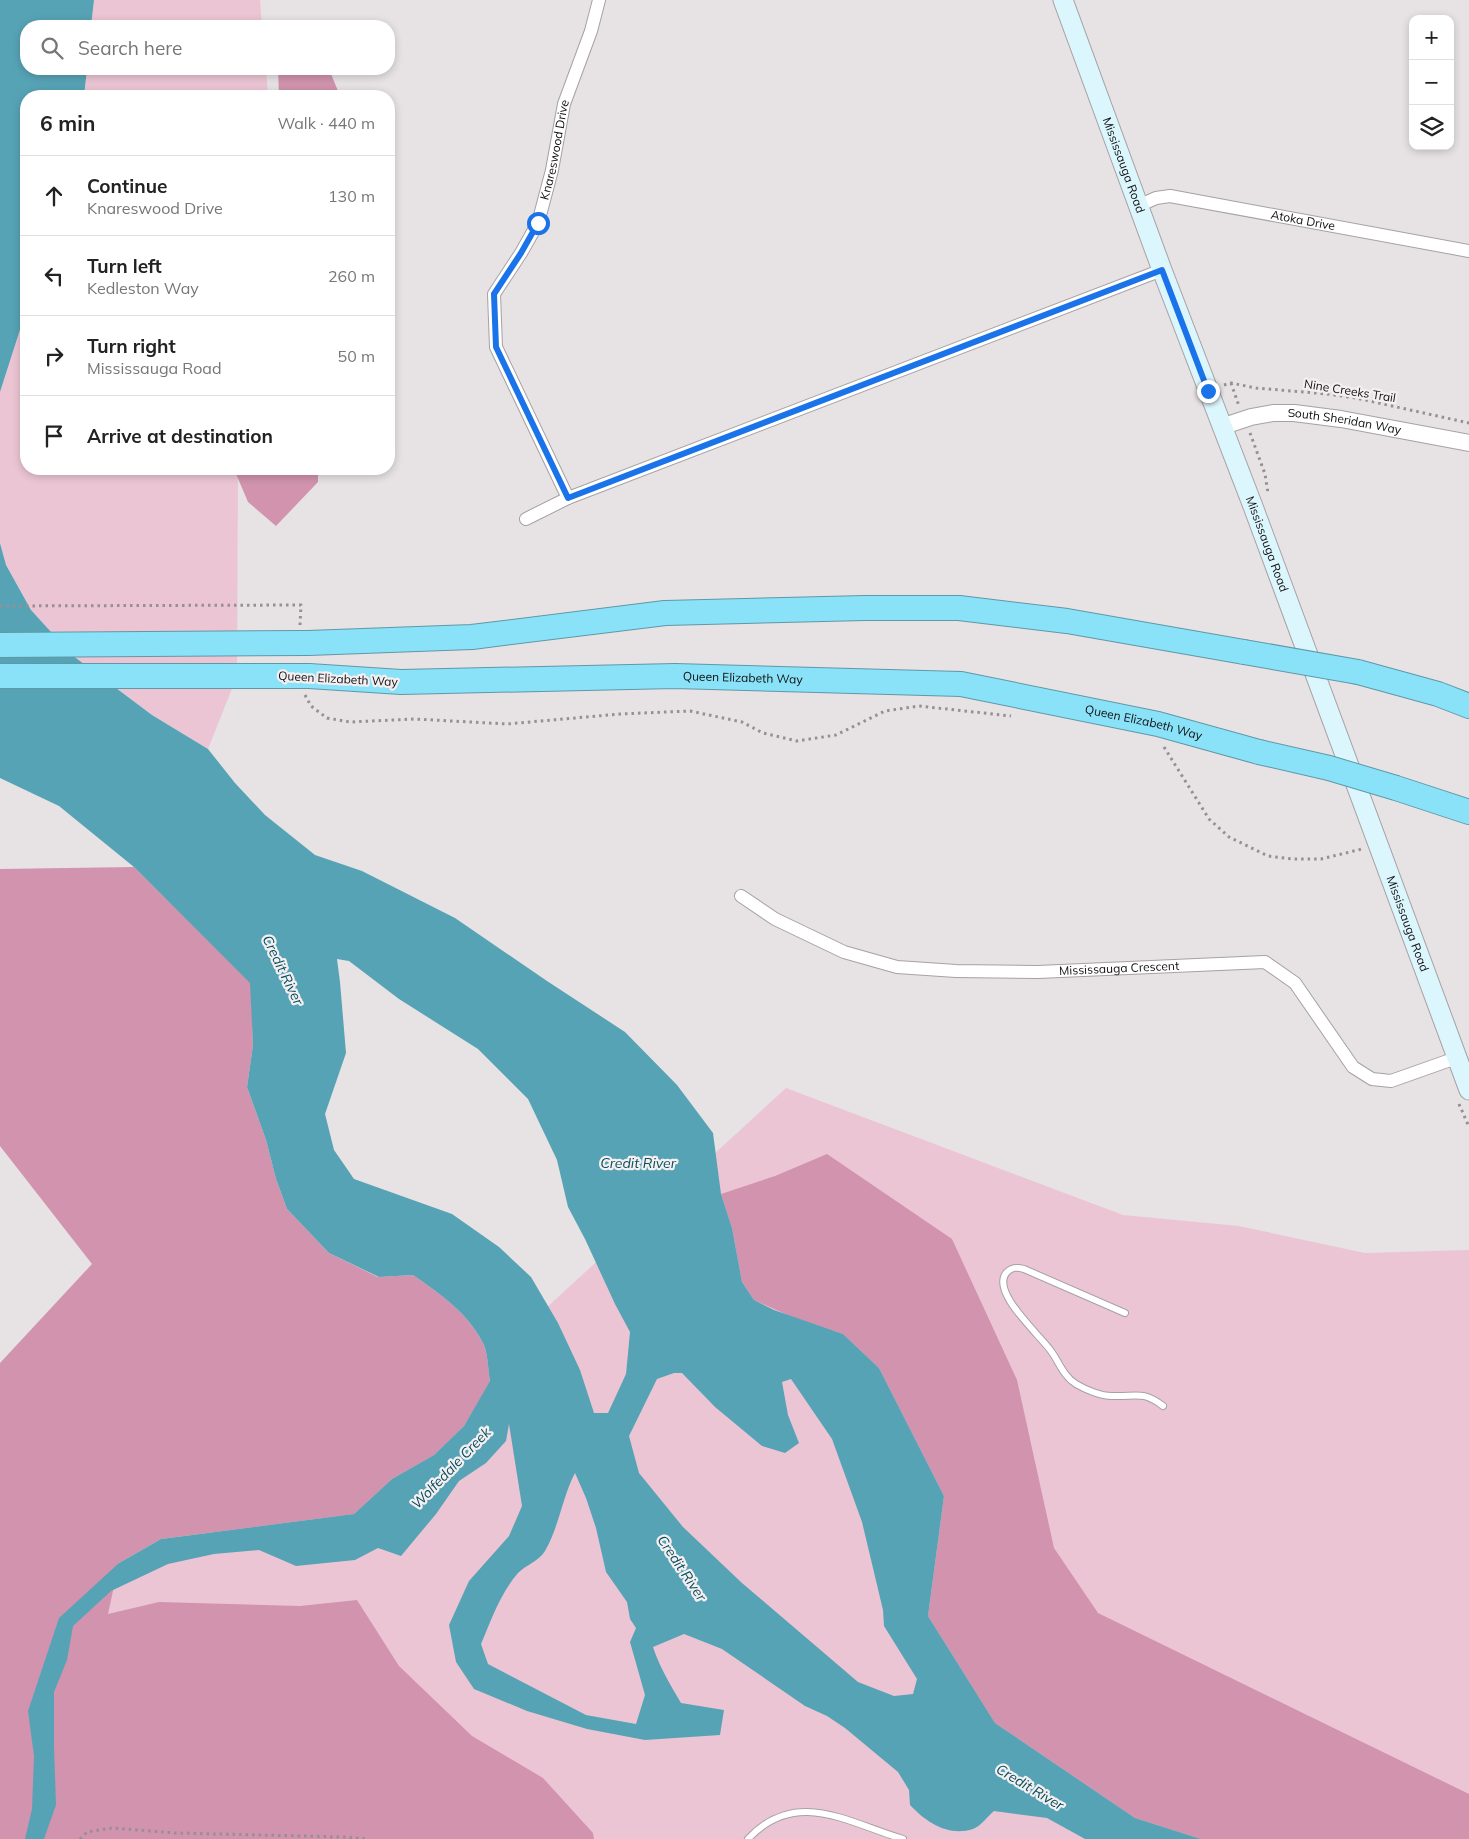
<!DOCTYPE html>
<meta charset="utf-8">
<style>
body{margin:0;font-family:Mulish,sans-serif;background:#f6f6f6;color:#222}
.controls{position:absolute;right:15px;top:15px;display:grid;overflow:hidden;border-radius:10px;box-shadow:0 2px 8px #0003}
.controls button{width:45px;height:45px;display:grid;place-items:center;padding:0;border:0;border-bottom:1px solid #e0e0e0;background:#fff;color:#222;font:25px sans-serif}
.stop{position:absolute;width:15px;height:15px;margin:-11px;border:4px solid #1a73e8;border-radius:50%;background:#fff}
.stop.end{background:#1a73e8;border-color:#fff;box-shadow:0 1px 5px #0008}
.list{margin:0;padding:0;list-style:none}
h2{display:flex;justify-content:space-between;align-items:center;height:65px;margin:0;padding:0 20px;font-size:21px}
h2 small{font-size:16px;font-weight:400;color:#767676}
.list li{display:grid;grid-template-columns:32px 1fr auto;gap:15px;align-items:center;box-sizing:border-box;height:80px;padding:0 20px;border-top:1px solid #e0e0e0}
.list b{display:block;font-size:19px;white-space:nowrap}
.list p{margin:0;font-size:16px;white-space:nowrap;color:#767676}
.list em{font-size:16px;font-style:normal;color:#767676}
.icon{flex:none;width:28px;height:28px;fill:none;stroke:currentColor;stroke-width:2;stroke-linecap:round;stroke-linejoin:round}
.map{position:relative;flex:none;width:1469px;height:1839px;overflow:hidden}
.search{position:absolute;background:#fff;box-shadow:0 2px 8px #0003;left:20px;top:20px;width:375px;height:55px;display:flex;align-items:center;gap:12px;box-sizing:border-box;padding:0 18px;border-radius:20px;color:#767676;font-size:19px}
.panel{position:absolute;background:#fff;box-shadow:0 2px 8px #0003;left:20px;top:90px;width:375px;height:385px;border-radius:20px}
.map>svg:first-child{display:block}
.green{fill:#ecc5d4}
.forest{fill:#d193ad}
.water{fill:#57a3b6;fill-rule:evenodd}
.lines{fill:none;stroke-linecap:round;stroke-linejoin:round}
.service-casing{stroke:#a6a2a3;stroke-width:8}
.minor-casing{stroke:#a6a2a3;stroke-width:14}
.tertiary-casing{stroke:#a6a2a3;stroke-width:18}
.secondary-casing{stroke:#a6a2a3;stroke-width:21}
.motorway-casing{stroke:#5f98a7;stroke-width:26}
.path{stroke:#959192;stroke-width:3;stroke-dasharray:2.5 4;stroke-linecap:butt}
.service{stroke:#fff;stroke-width:6}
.minor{stroke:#fff;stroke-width:12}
.tertiary{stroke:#fff;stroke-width:16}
.secondary{stroke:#dcf6fd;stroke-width:19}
.motorway{stroke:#8ae2f9;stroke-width:24}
.motorway-bridge-casing{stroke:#5f98a7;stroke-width:26;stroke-linecap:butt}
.motorway-bridge{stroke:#8ae2f9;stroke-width:24}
.route{stroke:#1a73e8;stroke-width:6}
.labels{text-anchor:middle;stroke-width:4.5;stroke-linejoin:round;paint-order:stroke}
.street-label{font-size:12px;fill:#100f0f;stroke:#f4eff1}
.water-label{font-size:14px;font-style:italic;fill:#074d5b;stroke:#f4eff1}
</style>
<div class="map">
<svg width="1469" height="1839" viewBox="0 0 1469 1839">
<rect width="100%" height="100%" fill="#e7e2e4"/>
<path class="green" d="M 94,0 L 260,0 L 262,26 L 91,26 Z
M 87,69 L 266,69 L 268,96 L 84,96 Z
M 26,311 L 26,469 L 238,469 L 237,676 L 208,749 L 152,715 L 72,655 L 31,610 L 6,565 L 0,543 L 0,392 Z
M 786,1088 L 1123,1215 L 1239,1226 L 1365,1253 L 1469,1250 L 1469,1839 L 0,1839 L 65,1610 L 425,1419 Z"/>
<path class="forest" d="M 278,69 L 329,69 L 340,96 L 279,96 Z
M 234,469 L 318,469 L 318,482 L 276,526 L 248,502 Z
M 134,867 L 251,983 L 253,1045 L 247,1087 L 266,1140 L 276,1179 L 287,1209 L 329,1253 L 378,1277 L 413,1275 C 439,1293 468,1313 483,1343 C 488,1353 488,1370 490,1382 L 464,1426 L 434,1455 L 392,1479 L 354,1514 L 161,1539 L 119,1563 L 108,1614 L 159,1602 L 300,1606 L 357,1600 L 399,1666 L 472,1736 L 543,1778 L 593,1833 L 594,1839 L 0,1839 L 0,1363 L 92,1264 L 0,1146 L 0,869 Z
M 827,1154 L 952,1239 L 1017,1380 L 1054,1548 L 1098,1613 L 1469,1794 L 1469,1839 L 1201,1839 L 1135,1818 L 995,1723 L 928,1616 L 944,1496 L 879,1368 L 843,1334 L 792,1317 L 754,1300 L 742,1282 L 732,1228 L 721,1194 L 775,1176 Z"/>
<path class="water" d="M 0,0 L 94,0 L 91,26 L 26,26 L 26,69 L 87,69 L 84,96 L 26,96 L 26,311 L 0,392 Z
M 0,543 L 6,565 L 31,610 L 72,655 L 152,715 L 208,749 L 235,783 L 265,815 L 315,855 L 362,871 L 455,918 L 547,981 L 625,1032 L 677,1085 L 713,1133 L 721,1194 L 732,1228 L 742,1282 L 754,1300 L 774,1310 L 843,1334 L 879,1368 L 944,1496 L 928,1616 L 995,1723 L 1135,1818 L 1201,1839 L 1085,1839 L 1047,1818 L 994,1811 C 988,1816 981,1826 973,1829 C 948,1837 926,1822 910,1805 L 909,1790 L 898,1772 L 845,1728 L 827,1716 L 805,1706 L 722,1649 L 684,1634 L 653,1647 C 660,1668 670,1684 681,1703 L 724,1710 L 720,1735 L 645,1740 L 587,1729 L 527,1711 L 474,1689 L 456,1662 L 449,1625 L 469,1581 L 509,1536 L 522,1506 L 509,1424 L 506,1441 L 486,1463 L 459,1481 L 436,1514 L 401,1556 L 378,1548 L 355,1560 L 296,1566 L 259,1550 L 214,1554 L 168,1564 L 111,1591 L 73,1626 L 67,1660 L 54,1692 L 54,1747 L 56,1805 L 44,1839 L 25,1839 L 32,1809 L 34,1756 L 28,1711 L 59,1618 L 119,1563 L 161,1539 L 354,1514 L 392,1479 L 434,1455 L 464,1426 L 490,1381 C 488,1370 488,1353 483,1343 C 468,1313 439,1293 413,1275 L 379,1277 L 329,1253 L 287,1209 L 276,1179 L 266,1140 L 247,1087 L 253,1045 L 250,983 L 134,867 L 59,806 L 0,778 ZM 337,959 L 349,961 L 399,999 L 478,1049 L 528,1099 L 557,1160 L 568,1207 L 585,1239 L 615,1304 L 630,1332 L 626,1374 L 608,1413 L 594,1413 L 580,1370 L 558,1323 L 531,1277 L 499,1247 L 452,1214 L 354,1179 L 334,1150 L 325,1114 L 346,1053 L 340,982 ZM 674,1373 L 682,1373 L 715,1407 L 762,1446 L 785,1453 L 799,1443 L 788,1415 L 782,1382 L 791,1379 L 832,1439 L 862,1522 L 883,1610 L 884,1626 L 917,1679 L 913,1694 L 894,1696 L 858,1682 L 742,1583 L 683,1527 L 639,1473 L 629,1436 L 657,1379 ZM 575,1473 L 586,1498 L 596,1528 L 606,1572 L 627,1602 L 630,1619 L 636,1628 L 630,1642 L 645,1695 L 636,1724 L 586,1715 L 488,1664 L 481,1644 C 492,1618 500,1594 518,1573 C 526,1565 539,1561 545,1551 C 559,1527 562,1498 575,1473 Z"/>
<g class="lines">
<g class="service-casing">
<path id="service" d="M 1125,1313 L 1024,1269 C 1017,1267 1012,1267 1007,1272 C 989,1291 1040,1335 1051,1351 C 1059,1362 1064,1377 1076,1384 C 1086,1390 1101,1396 1112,1396 C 1136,1397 1142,1390 1163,1406
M 748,1839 C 796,1787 848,1823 903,1839"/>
</g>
<g class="minor-casing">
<g id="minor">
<path id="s1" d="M 1138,206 L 1156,198 L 1170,196 L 1469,251"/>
<path id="s2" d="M 568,498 L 496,347 L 494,294 L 521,253 L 538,223 L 552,170 L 564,104 L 591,31 L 599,0"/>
<path d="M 526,519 L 568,498 L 1162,270"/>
<path id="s3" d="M 741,896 L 775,919 L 844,952 L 897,967 L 956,971 L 1038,972 L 1265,962 L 1295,983 L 1353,1067 L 1372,1079 L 1391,1081 L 1456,1058"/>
</g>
</g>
<g class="tertiary-casing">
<g id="tertiary">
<path id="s4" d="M 1221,427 L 1251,417 L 1273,413 L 1294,413 L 1341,419 L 1469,443"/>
</g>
</g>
<g class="secondary-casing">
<g id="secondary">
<path id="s5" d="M 1063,0 L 1162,270 L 1254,509 L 1469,1090"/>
</g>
</g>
<g class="motorway-casing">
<g id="motorway">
<path d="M 308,643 L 472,637 L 665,613 L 865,608 L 959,608 L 1067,621 L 1244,652"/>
<path d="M 1358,672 L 1438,694 L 1469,706"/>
<path id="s6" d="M 309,676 L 401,682 L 675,676 L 961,684 L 1158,724 L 1259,752"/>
<path d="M 1396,788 L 1469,812"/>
</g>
</g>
<path class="path" d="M 1231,383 L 1239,406
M 1224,385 L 1231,383 L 1256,388 L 1327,394 L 1356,398 L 1469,423
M 1250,433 L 1265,474 L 1268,493
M 0,606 L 301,605 L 300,625
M 305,695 L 311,706 L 327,718 L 350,722 L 415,719 L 507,724 L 620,714 L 690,711 L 742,722 L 763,733 L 797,741 L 836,735 L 885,711 L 919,706 L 1011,716
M 1164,747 L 1209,819 L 1229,837 L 1268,856 L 1292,859 L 1321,859 L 1362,849
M 1459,1104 L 1469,1127
M 80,1839 L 87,1832 L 112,1828 L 175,1833 L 344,1837 L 369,1839"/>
<use href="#service" class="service"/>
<use href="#minor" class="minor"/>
<use href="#tertiary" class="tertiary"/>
<use href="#secondary" class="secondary"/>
<use href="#motorway" class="motorway"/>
<g class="motorway-bridge-casing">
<path id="motorway-bridge" d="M 0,645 L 308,643
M 1244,652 L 1358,672
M 0,676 L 309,676
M 1259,752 L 1329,768 L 1396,788"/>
</g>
<use href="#motorway-bridge" class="motorway-bridge"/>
</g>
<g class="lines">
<path class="route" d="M 538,223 L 521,253 L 494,294 L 496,347 L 568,498 L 1162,270 L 1208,391"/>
</g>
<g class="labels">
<g class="street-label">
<text dy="4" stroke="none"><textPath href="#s2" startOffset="379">Knareswood Drive</textPath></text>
<text dy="4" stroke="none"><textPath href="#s5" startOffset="176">Mississauga Road</textPath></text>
<text dy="4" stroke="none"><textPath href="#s1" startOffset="169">Atoka Drive</textPath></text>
<text transform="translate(1350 391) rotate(9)" y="4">Nine Creeks Trail</text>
<text dy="4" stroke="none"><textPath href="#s4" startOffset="126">South Sheridan Way</textPath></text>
<text dy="4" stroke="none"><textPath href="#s5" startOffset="581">Mississauga Road</textPath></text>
<text dy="4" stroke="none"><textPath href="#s6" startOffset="434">Queen Elizabeth Way</textPath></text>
<text transform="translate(338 679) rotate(3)" y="4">Queen Elizabeth Way</text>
<text dy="4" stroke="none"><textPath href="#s6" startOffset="839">Queen Elizabeth Way</textPath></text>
<text dy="4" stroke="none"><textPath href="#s5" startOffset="986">Mississauga Road</textPath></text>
<text dy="4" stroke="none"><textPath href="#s3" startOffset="395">Mississauga Crescent</textPath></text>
</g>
<g class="water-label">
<text transform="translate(283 970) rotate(64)" y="5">Credit River</text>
<text x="638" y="1168">Credit River</text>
<text transform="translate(451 1468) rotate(-46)" y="5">Wolfedale Creek</text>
<text transform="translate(682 1568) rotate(56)" y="5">Credit River</text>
<text transform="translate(1030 1787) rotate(31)" y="5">Credit River</text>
</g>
</g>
</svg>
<div class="controls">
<button>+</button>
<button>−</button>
<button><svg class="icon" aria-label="layers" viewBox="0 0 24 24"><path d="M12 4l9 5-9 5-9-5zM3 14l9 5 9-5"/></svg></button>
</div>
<div class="stop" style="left:538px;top:223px"></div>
<div class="stop end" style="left:1208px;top:391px"></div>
<div class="search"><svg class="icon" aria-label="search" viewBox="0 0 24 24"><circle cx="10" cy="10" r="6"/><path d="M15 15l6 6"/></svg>Search here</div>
<section class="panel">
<h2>6 min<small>Walk · 440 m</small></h2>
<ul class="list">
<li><svg class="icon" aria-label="ahead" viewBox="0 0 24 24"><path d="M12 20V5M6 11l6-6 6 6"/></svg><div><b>Continue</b><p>Knareswood Drive</p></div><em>130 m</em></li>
<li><svg class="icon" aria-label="left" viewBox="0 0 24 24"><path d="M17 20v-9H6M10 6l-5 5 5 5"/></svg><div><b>Turn left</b><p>Kedleston Way</p></div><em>260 m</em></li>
<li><svg class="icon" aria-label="right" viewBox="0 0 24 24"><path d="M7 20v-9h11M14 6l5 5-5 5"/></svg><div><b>Turn right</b><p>Mississauga Road</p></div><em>50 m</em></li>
<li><svg class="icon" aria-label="arrive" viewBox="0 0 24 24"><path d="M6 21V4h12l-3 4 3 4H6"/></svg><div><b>Arrive at destination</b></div></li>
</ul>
</section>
</div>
